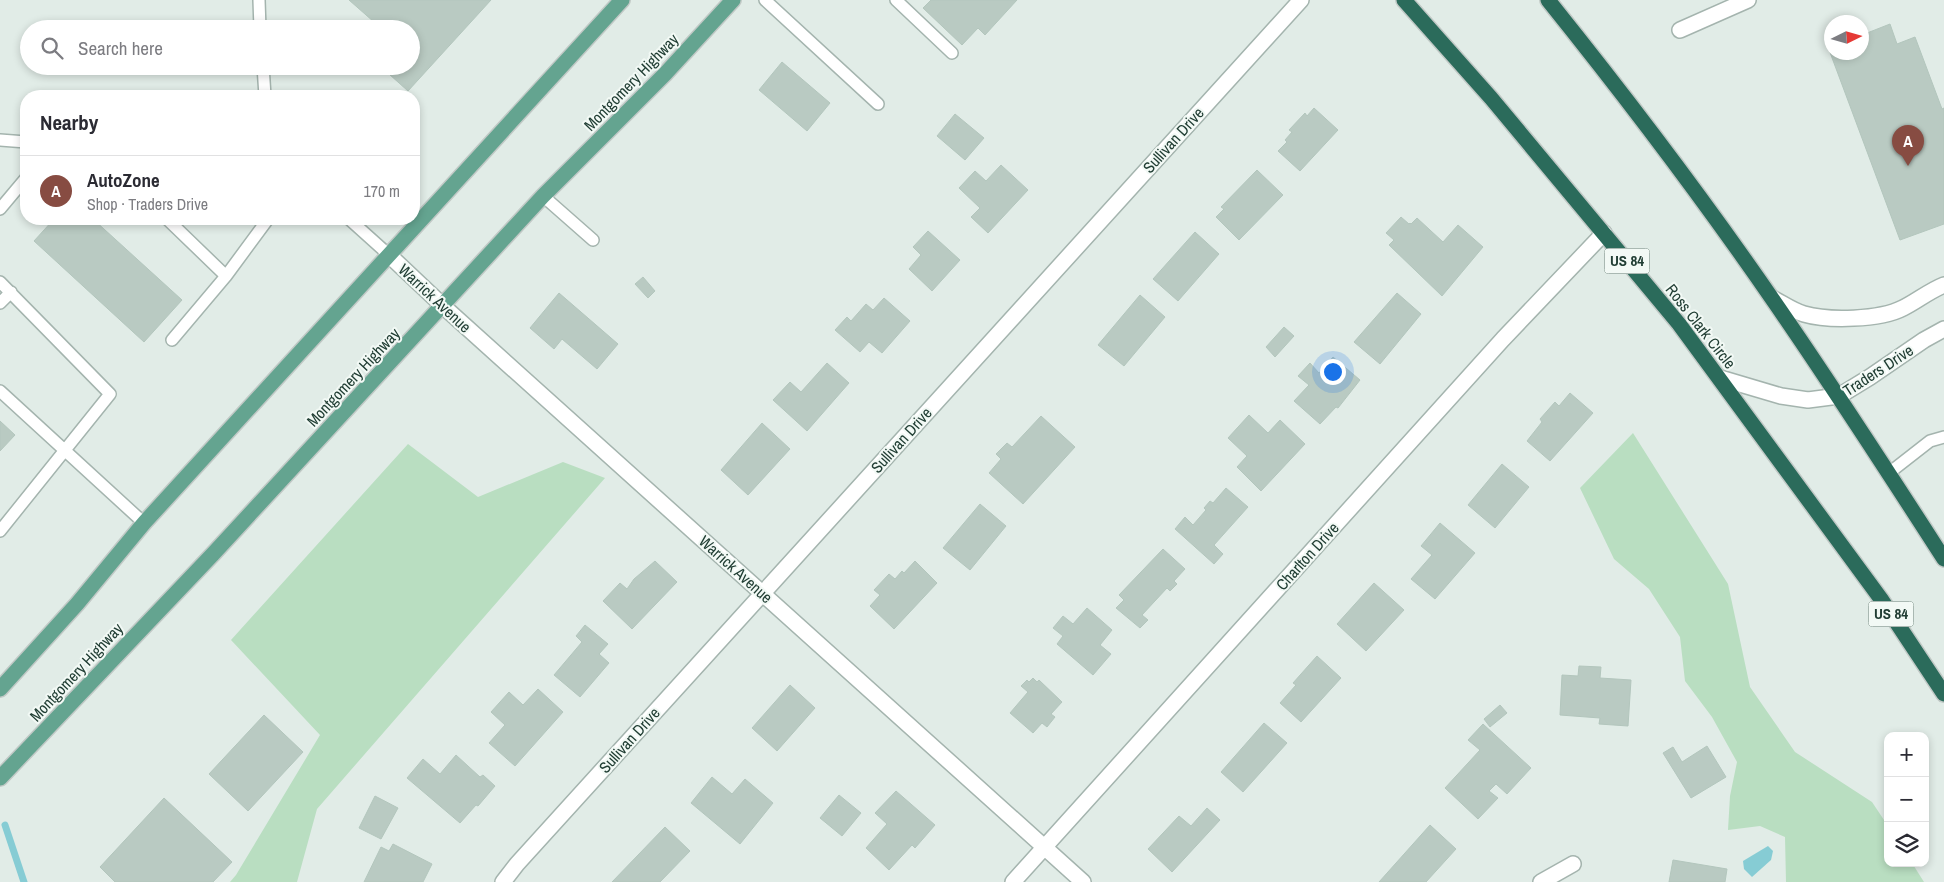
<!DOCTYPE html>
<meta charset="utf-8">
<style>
body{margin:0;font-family:"Archivo Narrow",sans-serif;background:#f7f7f7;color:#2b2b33}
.controls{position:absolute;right:15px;bottom:15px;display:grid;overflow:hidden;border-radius:10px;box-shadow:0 2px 8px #0003}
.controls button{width:45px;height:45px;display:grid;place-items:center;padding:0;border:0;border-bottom:1px solid #e1e1e2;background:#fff;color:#2b2b33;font:25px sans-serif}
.compass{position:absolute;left:1824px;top:15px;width:45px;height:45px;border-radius:50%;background:#fff;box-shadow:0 2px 8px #0003;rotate:85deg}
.you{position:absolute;left:1332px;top:371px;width:18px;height:18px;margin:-12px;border:4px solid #fff;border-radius:50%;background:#1a73e8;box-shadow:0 0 0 8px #1a73e833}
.badge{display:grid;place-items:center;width:32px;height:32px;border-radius:50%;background:#874c42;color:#fff;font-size:16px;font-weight:700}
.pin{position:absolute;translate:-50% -41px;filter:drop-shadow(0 1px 2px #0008)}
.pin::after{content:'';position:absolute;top:26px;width:18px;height:15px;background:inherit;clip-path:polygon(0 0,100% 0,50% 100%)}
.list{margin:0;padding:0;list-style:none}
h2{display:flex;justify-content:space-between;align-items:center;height:65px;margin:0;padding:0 20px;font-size:21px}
h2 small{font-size:16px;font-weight:400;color:#7c7c81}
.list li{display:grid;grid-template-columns:32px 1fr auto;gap:15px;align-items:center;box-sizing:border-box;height:70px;padding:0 20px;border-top:1px solid #e1e1e2}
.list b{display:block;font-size:19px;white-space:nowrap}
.list p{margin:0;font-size:16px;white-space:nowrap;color:#7c7c81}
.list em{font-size:16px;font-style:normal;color:#7c7c81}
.icon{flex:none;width:28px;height:28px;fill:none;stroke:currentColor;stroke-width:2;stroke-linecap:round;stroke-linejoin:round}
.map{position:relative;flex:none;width:1944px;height:882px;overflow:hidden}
.search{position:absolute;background:#fff;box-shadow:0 2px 8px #0003;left:20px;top:20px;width:400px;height:55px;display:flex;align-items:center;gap:12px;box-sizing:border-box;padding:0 18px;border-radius:28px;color:#7c7c81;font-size:19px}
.panel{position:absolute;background:#fff;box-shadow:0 2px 8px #0003;left:20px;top:90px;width:400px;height:135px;border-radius:20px}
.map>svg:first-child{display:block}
.green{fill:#b9dec1}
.water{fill:#86ccd4}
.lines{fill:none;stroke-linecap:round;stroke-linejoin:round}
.stream{stroke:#86ccd4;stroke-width:7}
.building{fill:#b9cac2;stroke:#b3c6bd}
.lane-casing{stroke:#a4b4ae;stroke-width:14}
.street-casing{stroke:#a4b4ae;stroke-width:18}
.primary-casing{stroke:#c1c9c6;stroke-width:18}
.highway-casing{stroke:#c1c9c6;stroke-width:18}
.lane{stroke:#fff;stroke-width:11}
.street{stroke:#fff;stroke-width:15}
.primary{stroke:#64a490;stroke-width:15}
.highway{stroke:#2b6b5b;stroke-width:15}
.labels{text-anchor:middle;stroke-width:4;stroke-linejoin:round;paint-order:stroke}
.shield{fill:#f2f9f5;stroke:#60766e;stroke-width:1}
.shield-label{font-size:15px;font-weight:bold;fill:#213e34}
.street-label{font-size:16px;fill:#213e34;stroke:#f2f9f5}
</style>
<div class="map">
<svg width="1944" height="882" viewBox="0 0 1944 882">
<rect width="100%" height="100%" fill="#e1ece7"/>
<path class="green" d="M 1633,433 L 1728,584 L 1750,687 L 1795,752 L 1872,802 L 1888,826 L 1888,863 L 1912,863 L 1924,882 L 1786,882 L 1785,837 L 1760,826 L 1728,830 L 1730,796 L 1737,762 L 1712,717 L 1685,681 L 1680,637 L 1649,589 L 1614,559 L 1580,488 Z
M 408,444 L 478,497 L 563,462 L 605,478 L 317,809 L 297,882 L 230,882 L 236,875 L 320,735 L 231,640 Z"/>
<path class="water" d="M 1768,846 L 1773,851 L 1771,860 L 1752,877 L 1744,869 L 1743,861 Z"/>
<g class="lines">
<path class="stream" d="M 5,825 L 24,882"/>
</g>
<path class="building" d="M 349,0 L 491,0 L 408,91 L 380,66 L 411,66 L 411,29 L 368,29 L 374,22 Z
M 931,0 L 1017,0 L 985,35 L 978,28 L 962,45 L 923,8 Z
M 1890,24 L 1897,44 L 1915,37 L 1942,109 L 1944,108 L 1944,224 L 1900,240 L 1828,47 L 1832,46 L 1832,52 L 1862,52 L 1862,35 Z
M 782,62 L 830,103 L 807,131 L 759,90 Z
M 1314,108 L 1338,130 L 1300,171 L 1278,151 L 1287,142 L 1285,140 L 1292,132 L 1289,130 L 1305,113 L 1307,116 Z
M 955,114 L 984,138 L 965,160 L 937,136 Z
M 1001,165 L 1028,190 L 988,233 L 971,217 L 980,208 L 959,188 L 975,171 L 986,181 Z
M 1257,170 L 1283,195 L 1239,240 L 1216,217 L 1224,209 L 1221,207 Z
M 1401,217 L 1409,224 L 1410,223 L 1411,224 L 1417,218 L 1443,242 L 1458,225 L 1483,247 L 1442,296 L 1389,245 L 1394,240 L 1386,233 Z
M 54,219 L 93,219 L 182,300 L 144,342 L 34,241 Z
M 928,231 L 960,260 L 932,291 L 909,269 L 921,255 L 913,247 Z
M 1195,232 L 1219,254 L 1178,301 L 1153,279 Z
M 643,277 L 655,291 L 648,298 L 635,284 Z
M 559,293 L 618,344 L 597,369 L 562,339 L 554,349 L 530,328 Z
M 1397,293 L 1421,314 L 1380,364 L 1354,342 Z
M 1140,295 L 1165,317 L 1124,366 L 1098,345 Z
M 884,298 L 910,321 L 882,353 L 869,342 L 860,352 L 835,330 L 847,317 L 851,321 L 866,304 L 873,310 Z
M 1284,327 L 1294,336 L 1275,357 L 1266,347 Z
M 1333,357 L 1360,380 L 1338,408 L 1336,407 L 1320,424 L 1294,401 L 1309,385 L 1298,376 L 1310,363 L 1319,373 Z
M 827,363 L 849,383 L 807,431 L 773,400 L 790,382 L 801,392 Z
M 1570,393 L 1593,413 L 1550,461 L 1527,441 L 1542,422 L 1540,419 L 1555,402 L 1559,406 Z
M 1249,415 L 1268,433 L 1280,420 L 1305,444 L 1261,491 L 1237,467 L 1247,456 L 1228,438 Z
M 1041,416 L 1075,447 L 1023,504 L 989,473 L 1001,459 L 996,454 L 1007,443 L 1012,447 Z
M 0,421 L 15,435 L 0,451 Z
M 762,423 L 790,449 L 748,495 L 721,470 Z
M 1502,464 L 1529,487 L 1495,528 L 1468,505 Z
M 1226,488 L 1248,507 L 1214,545 L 1223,554 L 1214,564 L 1175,529 L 1185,517 L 1193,525 L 1206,510 L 1204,508 L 1210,501 L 1213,503 Z
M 980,504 L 1006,526 L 970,570 L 943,548 Z
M 1440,523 L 1475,553 L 1435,599 L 1411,579 L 1432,555 L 1421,546 Z
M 1163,549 L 1185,569 L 1174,581 L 1177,584 L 1170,591 L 1167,588 L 1142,615 L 1148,620 L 1140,628 L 1116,608 L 1124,600 L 1119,595 Z
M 655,561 L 677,582 L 632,629 L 603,601 L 620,583 L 627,589 L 634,579 Z
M 915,561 L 937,583 L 894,629 L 870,606 L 880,595 L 874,590 L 889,574 L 895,579 L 902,571 L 904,573 Z
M 1374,583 L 1404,610 L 1366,651 L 1337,624 Z
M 1087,608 L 1112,630 L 1100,645 L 1111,654 L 1093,675 L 1057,644 L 1063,636 L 1053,628 L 1063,616 L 1073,624 Z
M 585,625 L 608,644 L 599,654 L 609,663 L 580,697 L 554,675 L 582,642 L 576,636 Z
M 1317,656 L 1341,678 L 1301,722 L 1280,703 L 1296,685 L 1293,683 Z
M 1579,666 L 1601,667 L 1600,678 L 1631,680 L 1628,726 L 1599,724 L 1600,718 L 1560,715 L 1562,675 L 1578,676 Z
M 1033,678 L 1037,682 L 1039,680 L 1062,702 L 1051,714 L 1055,717 L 1047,727 L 1042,723 L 1033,733 L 1010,713 L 1028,692 L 1021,686 L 1027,680 L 1029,682 Z
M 790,685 L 815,708 L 777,751 L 752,728 Z
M 538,689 L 563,712 L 515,766 L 489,743 L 505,725 L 491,712 L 509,692 L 523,705 Z
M 1500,705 L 1507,713 L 1490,727 L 1484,719 Z
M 264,715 L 303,752 L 248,811 L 209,774 Z
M 1264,723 L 1287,743 L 1243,792 L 1221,772 Z
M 1483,724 L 1531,768 L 1507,794 L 1496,784 L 1489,791 L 1498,798 L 1478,819 L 1445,788 L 1480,750 L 1468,740 Z
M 1707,746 L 1726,777 L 1691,798 L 1663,753 L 1673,747 L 1682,762 Z
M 456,755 L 480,777 L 483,775 L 495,786 L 478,806 L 476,805 L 460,823 L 407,778 L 423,759 L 440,774 Z
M 712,777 L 732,794 L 745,779 L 773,803 L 740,844 L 691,803 Z
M 896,791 L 935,825 L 915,848 L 912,845 L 889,870 L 866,848 L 887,824 L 875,813 Z
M 839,795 L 861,813 L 842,836 L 820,818 Z
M 375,796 L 398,808 L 381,839 L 359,828 Z
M 164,798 L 232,862 L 213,882 L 115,882 L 100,867 Z
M 1207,808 L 1220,820 L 1172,872 L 1148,849 L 1179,816 L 1191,826 Z
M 1430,825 L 1456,849 L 1426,882 L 1379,882 Z
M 665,827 L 690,851 L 660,882 L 612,882 Z
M 393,844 L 432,864 L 423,882 L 364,882 L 381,847 L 389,851 Z
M 1673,860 L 1727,869 L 1725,882 L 1669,882 Z"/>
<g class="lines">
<g class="lane-casing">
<path id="lane" d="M 259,0 L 260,29
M 765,0 L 878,104
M 896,0 L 952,53
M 263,66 L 265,96
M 0,140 L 26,142
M 543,196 L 593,240
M 0,209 L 26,178
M 167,219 L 226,276
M 349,219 L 389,255
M 0,282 L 110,394 L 0,531
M 0,303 L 11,292
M 172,340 L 226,276 L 268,219
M 0,391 L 144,523
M 1889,473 L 1930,441 L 1944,437"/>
</g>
<g class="street-casing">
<path id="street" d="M 1680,30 L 1748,0
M 389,255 L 443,306 L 1083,882
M 1772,298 C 1782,303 1793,311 1804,314 C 1828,321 1880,320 1903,308 C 1917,301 1929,291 1944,285
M 1720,378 L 1781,396 L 1808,400 L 1839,396 L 1870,377 L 1924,340 L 1944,329
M 503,882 L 517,864 L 1301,0
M 1013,882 L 1503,339 L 1604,233
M 1541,882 L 1573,864"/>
</g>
<g class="primary-casing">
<path id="primary" d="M 0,689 L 77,604 L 144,523 L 622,0
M 0,778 L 213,554 L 543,196 L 665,74 L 733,0"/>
</g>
<g class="highway-casing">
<path id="highway" d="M 1404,0 L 1491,98 L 1679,324 L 1881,599 L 1944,694
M 1548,0 C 1626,97 1702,197 1773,300 C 1832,385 1888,472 1944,559"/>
</g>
<use href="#lane" class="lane"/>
<use href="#street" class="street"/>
<use href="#primary" class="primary"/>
<use href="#highway" class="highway"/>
</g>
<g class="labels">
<g class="shield">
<rect x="1604.5" y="248.5" width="45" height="25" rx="4"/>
<rect x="1868.5" y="601.5" width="45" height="25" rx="4"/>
</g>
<g class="shield-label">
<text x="1627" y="266">US 84</text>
<text x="1891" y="619">US 84</text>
</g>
<g class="street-label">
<text transform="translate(631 82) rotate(-46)" y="6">Montgomery Highway</text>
<text transform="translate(1173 140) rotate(-48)" y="6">Sullivan Drive</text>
<text transform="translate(435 298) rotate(43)" y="6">Warrick Avenue</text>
<text transform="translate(1701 326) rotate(52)" y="6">Ross Clark Circle</text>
<text transform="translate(1878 370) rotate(-33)" y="6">Traders Drive</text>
<text transform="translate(353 377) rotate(-47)" y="6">Montgomery Highway</text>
<text transform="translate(901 440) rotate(-48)" y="6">Sullivan Drive</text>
<text transform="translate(1307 556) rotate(-48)" y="6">Charlton Drive</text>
<text transform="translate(736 569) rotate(42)" y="6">Warrick Avenue</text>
<text transform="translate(76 672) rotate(-47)" y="6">Montgomery Highway</text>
<text transform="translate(629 740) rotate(-48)" y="6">Sullivan Drive</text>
</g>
</g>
</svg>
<div class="controls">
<button>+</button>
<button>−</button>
<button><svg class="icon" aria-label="layers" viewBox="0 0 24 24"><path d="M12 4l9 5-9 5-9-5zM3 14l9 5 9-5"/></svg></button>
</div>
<svg class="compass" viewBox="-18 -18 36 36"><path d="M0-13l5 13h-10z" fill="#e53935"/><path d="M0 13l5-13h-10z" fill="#7c7c81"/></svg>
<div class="you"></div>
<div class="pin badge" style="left:1908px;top:166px">A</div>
<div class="search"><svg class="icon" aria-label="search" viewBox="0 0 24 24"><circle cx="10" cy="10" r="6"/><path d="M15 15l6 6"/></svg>Search here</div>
<section class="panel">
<h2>Nearby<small></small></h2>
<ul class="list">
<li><span class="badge">A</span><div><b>AutoZone</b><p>Shop · Traders Drive</p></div><em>170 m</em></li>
</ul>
</section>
</div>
